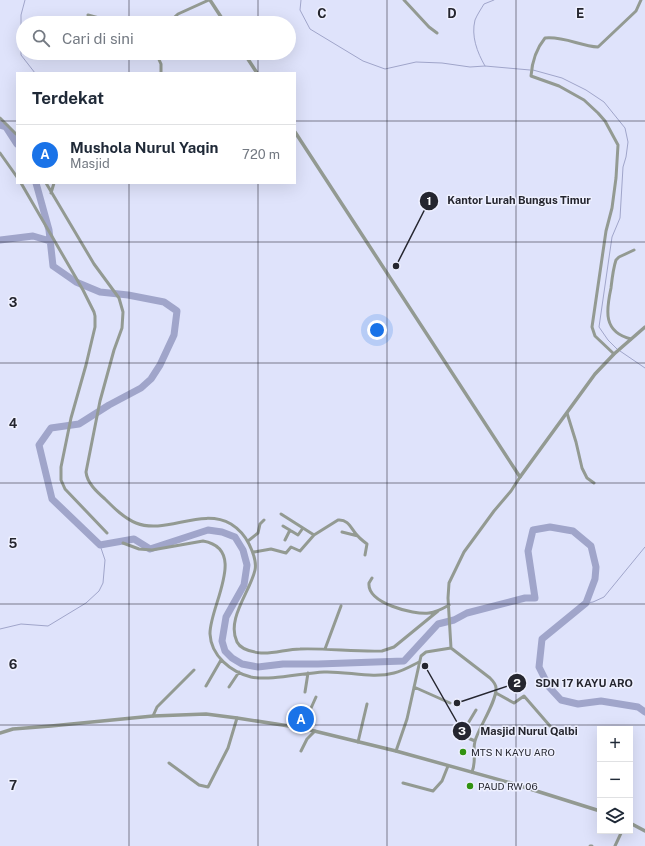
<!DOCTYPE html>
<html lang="id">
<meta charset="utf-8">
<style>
body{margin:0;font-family:"Public Sans",sans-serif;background:#f2f2f3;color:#1f2937}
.controls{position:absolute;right:12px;bottom:12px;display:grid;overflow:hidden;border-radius:0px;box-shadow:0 4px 16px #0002}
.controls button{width:36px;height:36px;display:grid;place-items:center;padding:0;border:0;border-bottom:1px solid #e0e1e3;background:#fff;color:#1f2937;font:20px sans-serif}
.you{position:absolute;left:377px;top:330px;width:14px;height:14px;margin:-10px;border:3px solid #fff;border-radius:50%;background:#1a73e8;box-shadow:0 0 0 6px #1a73e833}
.badge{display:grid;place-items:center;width:26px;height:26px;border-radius:50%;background:#1a73e8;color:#fff;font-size:13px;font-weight:700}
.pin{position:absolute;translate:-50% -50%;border:2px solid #fff;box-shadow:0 1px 4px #0006}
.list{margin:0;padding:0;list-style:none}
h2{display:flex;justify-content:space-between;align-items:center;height:52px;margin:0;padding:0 16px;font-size:17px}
h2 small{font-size:13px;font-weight:400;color:#747a83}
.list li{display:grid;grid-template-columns:26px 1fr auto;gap:12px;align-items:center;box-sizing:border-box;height:60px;padding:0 16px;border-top:1px solid #e0e1e3}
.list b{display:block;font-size:15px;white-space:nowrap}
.list p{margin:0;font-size:13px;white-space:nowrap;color:#747a83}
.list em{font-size:13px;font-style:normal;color:#747a83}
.icon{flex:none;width:22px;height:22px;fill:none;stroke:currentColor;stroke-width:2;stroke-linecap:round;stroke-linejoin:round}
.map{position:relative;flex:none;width:645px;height:846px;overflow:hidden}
.search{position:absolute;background:#fff;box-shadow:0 4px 16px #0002;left:16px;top:16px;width:280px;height:44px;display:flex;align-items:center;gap:10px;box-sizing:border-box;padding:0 14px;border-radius:22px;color:#747a83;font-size:15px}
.panel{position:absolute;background:#fff;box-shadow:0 4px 16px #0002;left:16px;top:72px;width:280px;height:112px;border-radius:0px}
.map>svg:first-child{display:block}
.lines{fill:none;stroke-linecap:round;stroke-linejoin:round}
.stream{stroke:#a0a5ca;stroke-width:1}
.river{stroke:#a0a5ca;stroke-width:7}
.minor{stroke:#939a92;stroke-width:3}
.tertiary{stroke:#939a92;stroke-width:3.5}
.grid{fill:none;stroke:#25262f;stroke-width:1;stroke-opacity:0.55}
.poi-dot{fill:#319211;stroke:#eef0ff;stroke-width:1.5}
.labels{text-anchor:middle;stroke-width:3;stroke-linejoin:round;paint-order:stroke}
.poi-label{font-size:10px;fill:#25262f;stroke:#eef0ff;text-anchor:start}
.grid-label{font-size:13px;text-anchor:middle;font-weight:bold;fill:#25262f;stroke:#eef0ff;stroke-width:3;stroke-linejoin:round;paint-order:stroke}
.leader{fill:none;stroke:#25262f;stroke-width:1.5}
.callout-dot{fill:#25262f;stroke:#eef0ff;stroke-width:1.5}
.mark-label{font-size:12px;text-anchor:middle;font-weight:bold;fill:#fff}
.callout-label{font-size:11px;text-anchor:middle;font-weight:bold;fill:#25262f;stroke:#eef0ff;stroke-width:3;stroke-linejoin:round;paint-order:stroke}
</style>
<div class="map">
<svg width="645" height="846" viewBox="0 0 645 846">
<rect width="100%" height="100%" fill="#dfe3fb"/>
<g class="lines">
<path class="stream" d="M 25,0 L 21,15 L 21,55 L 35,73
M 301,0 L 300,10 L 310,29 L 363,61 L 385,69 L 416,62 L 442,63 L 470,67 L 485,66 L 530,70
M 485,66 C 477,52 471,36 475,20 C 477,15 481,9 484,4 L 494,0
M 533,70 L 562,78 L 586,90 L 604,102 L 625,128 L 628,142 L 626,157 L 623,167 L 620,218 L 612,237 L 599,327 L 608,340 L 617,349
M 620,351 L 645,368
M 586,603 L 593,602 L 604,597 L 645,547
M 0,629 L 21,624 L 48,626 L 86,603 L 99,591 L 103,583 L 105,560 L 100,545"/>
<path class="river" d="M 0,125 L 6,127 L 17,144
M 36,183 L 49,230 L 53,266 L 76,282 L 100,292 L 128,295 L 164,302 L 177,311 L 174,335 L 160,365 L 151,379 L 141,388 L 109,405 L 79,424 L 51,428 L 39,445 L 52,499 L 100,545 L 134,539 L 150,549 L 208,530 L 222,532 L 235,537 L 243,550 L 247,565 L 244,585 L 226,617 L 222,641 L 225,651 L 232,658 L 242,664 L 258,667 L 283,664 L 318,664 L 404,661 L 438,624 L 454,620 L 467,613 L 525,598 L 535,598 L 528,551 L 533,530 L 550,527 L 573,531 L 591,546 L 596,567 L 595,579 L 586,603 L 542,639 L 539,667 L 549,687 L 561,700 L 578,704 L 601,701 L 638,707 L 645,712
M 0,240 L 33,236 L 50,241"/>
<path class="minor" d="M 404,0 L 429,27 L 437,33
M 88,15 L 99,18 L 101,23
M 168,23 L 178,14 L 209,0
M 156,53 L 161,64 L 161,73
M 0,118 L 17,135
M 0,153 L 17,177
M 21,183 L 83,290 L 94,312 L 95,316 L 95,327 L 86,365 L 71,418 L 61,467 L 61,480 L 65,489 L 107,533
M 46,183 L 94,264 L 119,298 L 123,312 L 122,328 L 114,350 L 100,401 L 86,472 C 87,483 97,492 105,499 C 114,508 124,518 136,523 C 166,535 201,507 231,524 C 239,529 245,536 249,544 C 253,552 257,561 255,570 C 250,592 226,619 237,642 C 241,650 252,652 261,653 C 274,654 287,649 300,649 C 327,648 355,652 382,651 L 394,647 L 438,611
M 51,193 L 54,183
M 631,339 C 603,332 606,311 611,288 C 612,279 613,269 616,260 L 619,257 L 634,250
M 614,354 L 595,336 L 592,327 L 606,231 L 612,208 L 616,178 L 618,145 L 605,121 L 598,113 L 584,100 L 559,86 L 531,76 C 532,62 536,49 545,38 C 564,36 580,46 598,47 L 636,11 L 641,0
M 567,413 L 576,442 L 582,468 L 587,478 L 594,483
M 281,514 L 314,535 L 338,520 C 348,519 351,528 356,534 C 359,538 363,541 367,544 L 365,555
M 283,526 L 298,535 L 303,528
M 342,532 L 358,536
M 285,540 L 290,530
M 248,541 L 258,533 L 260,524 L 264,520
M 123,543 L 139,549 L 152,550 L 203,541 C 249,549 209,607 210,634 C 211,656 231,672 251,677 C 271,681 302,673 324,672 C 347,671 372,679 394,673 C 403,671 411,666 419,662
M 254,552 L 271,549 L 286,553 L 291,547 L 300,551 L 314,535
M 372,578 L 369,583 C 367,603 413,615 429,613 C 437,612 442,609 449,605
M 451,648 L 448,598 L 449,583 L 464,552 L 494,511 L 511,491 L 520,477
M 325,649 L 341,606
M 206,686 L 221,660
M 229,687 L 239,672
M 414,687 L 450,703
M 305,692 L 308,673
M 496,693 L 514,703 L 524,696 L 550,726
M 153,716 L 157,707 L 194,670
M 302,728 L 316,697
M 455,734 L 461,735
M 475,741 L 461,735 L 476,710
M 358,742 L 367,704
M 301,751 L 307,739 L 315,731
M 396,751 L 407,719 L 421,656 L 426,652 L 451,648 L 490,678 C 493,681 496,684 496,688 C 497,701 479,727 475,741 C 472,753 477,759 472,772
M 169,763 L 199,785 L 208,787 L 228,748 L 237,718
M 403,783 L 433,791 L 442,781 L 448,766
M 590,846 L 592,846
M 615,846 L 622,831"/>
<path class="tertiary" d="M 210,0 L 225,23
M 244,53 L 257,73
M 295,132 L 520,477 L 595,374 L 614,354 L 645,327
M 0,733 L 13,729 L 51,726 L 153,716 L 206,714 L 237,718 L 302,728 L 396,751 L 511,783 L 600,811
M 630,823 L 645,831"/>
</g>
<path class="grid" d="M 129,0 L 129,23M 258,0 L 258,23M 387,0 L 387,846M 516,0 L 516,846M 129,53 L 129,73M 258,53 L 258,73M 0,121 L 17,121M 295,121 L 645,121M 129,183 L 129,846M 258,183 L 258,846M 0,242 L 645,242M 0,363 L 645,363M 0,483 L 645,483M 0,604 L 645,604M 0,725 L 645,725"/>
<g class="poi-dot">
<circle cx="463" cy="752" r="4"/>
<circle cx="470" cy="786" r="4"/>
</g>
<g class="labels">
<g class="poi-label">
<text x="471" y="756">MTS N KAYU ARO</text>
<text x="478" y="790">PAUD RW 06</text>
</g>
</g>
<g class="grid-label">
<text x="322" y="18">C</text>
<text x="452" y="18">D</text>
<text x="580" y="18">E</text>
<text x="13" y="307">3</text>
<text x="13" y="428">4</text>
<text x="13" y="548">5</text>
<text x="13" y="669">6</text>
<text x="13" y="790">7</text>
</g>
<path class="leader" d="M396 266L429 201M457 703L517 683M425 666L462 731"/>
<g class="callout-dot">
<circle cx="396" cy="266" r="4"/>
<circle cx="457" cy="703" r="4"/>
<circle cx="425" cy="666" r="4"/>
<circle cx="429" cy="201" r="10"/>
<circle cx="517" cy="683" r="10"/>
<circle cx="462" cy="731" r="10"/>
</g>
<g class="mark-label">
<text x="429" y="205">1</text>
<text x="517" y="687">2</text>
<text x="462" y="735">3</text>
</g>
<g class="callout-label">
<text x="519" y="204">Kantor Lurah Bungus Timur</text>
<text x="584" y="687">SDN 17 KAYU ARO</text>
<text x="529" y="735">Masjid Nurul Qalbi</text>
</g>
</svg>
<div class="controls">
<button>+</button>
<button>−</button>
<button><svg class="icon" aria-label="layers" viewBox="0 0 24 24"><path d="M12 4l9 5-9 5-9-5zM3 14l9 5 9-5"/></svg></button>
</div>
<div class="you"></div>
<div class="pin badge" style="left:301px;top:719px">A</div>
<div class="search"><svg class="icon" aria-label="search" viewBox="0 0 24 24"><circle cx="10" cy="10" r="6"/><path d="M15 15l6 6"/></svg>Cari di sini</div>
<section class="panel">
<h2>Terdekat<small></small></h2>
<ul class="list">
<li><span class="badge">A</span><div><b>Mushola Nurul Yaqin</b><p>Masjid</p></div><em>720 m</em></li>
</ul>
</section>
</div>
